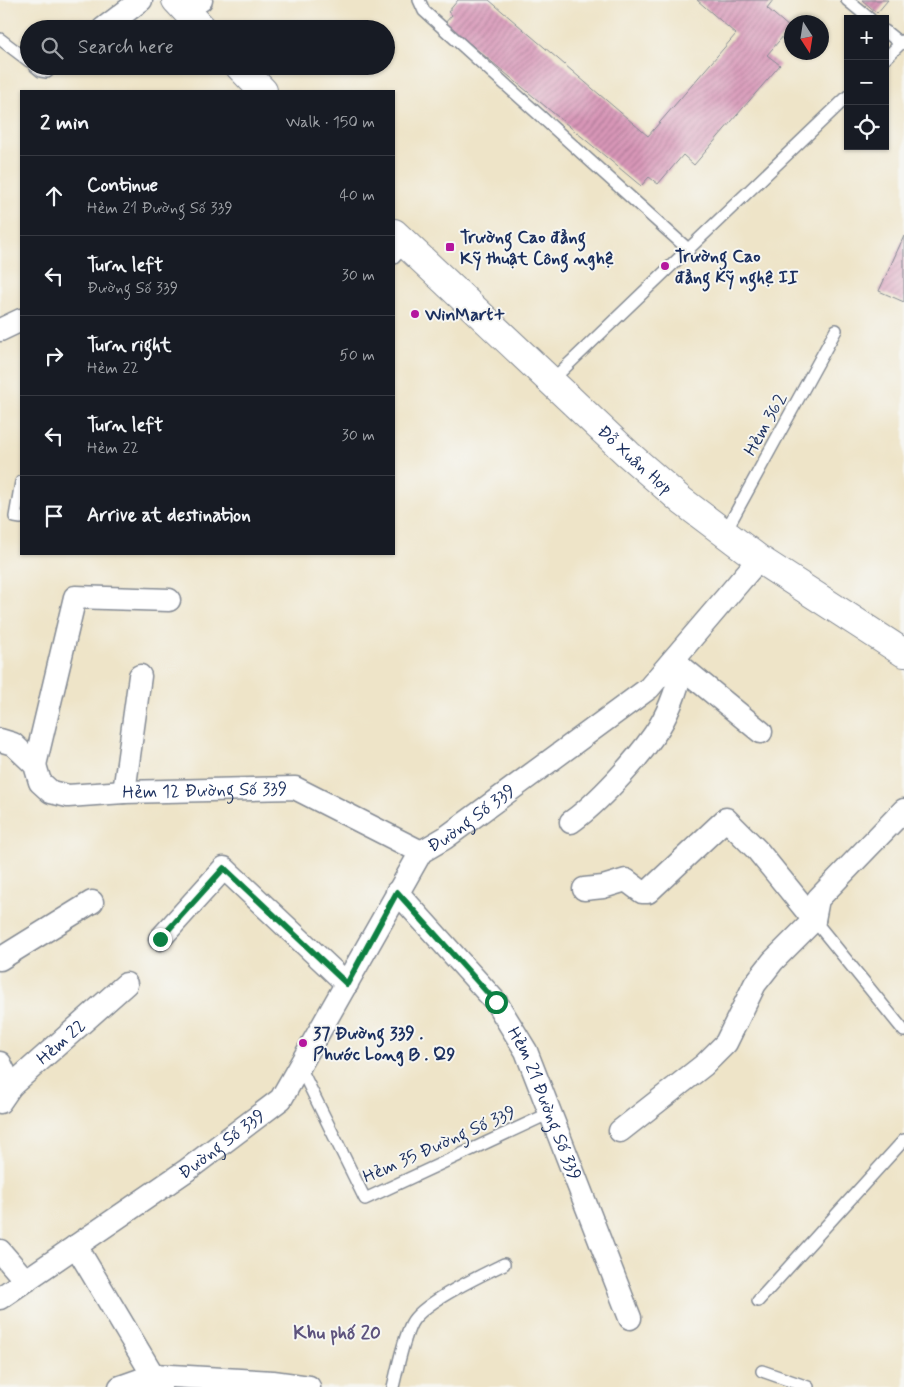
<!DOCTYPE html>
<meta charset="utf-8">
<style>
body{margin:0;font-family:Mynerve,sans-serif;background:#20242c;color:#f1f3f6}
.controls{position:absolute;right:15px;top:15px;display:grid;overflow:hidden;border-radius:0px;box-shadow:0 1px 4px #0004}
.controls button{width:45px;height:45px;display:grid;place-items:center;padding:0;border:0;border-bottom:1px solid #363941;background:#171b24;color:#f1f3f6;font:25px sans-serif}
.compass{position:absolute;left:784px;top:15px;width:45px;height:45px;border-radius:50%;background:#171b24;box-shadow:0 1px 4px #0004;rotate:168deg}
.stop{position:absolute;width:15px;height:15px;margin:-11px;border:4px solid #0b8043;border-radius:50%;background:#fff}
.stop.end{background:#0b8043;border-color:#fff;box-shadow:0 1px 5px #0008}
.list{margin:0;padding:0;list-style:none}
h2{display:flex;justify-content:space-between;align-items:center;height:65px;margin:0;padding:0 20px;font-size:21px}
h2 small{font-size:16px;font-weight:400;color:#9ea1a6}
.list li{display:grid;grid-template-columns:32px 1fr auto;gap:15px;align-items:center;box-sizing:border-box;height:80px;padding:0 20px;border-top:1px solid #363941}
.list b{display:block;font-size:19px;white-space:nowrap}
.list p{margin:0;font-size:16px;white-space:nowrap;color:#9ea1a6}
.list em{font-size:16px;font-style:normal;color:#9ea1a6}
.icon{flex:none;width:28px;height:28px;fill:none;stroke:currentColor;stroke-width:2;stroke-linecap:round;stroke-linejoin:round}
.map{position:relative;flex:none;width:904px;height:1387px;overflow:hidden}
.search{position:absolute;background:#171b24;box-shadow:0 1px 4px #0004;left:20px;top:20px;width:375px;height:55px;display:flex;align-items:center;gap:12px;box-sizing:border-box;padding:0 18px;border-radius:28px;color:#9ea1a6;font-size:19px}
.panel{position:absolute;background:#171b24;box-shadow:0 1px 4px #0004;left:20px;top:90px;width:375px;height:465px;border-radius:0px}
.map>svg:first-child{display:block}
.building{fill:url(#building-hatch)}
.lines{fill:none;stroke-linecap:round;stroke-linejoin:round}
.lane-casing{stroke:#848a93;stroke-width:14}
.street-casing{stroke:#848a93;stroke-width:25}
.secondary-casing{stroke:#848a93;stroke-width:30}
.lane{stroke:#fff;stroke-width:11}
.street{stroke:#fff;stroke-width:22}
.secondary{stroke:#fff;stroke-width:28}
.route{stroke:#0b8043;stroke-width:6}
.poi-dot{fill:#b5179e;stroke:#f6f6f2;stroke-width:2}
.labels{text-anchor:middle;stroke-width:4;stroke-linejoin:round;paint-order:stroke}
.poi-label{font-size:18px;font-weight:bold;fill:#1b2f5e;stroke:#f6f6f2;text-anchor:start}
.street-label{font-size:18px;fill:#1b2f5e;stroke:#f6f6f2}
.neighbourhood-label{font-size:19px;font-weight:bold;fill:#5d537d;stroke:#f6f6f2}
</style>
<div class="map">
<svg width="904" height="1387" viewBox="0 0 904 1387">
<defs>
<pattern id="building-hatch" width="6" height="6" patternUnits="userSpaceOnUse" patternTransform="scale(1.25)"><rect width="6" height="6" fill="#d896b7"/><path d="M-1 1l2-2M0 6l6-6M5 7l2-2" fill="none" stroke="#ae7b98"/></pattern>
</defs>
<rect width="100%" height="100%" fill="#f6f6f2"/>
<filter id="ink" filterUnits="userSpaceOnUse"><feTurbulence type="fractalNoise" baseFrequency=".02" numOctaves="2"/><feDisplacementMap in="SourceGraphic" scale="10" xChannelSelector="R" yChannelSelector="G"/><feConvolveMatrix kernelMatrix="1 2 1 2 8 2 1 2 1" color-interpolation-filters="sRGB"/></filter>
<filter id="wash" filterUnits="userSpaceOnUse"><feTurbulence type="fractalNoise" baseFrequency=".0096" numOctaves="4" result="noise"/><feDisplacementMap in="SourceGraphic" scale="20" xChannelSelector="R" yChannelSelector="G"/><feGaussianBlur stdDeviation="1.12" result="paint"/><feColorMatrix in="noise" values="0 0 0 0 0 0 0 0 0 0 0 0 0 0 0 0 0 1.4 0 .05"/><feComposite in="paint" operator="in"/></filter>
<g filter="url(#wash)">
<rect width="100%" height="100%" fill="#eee4c8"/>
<g id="blocks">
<path class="building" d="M 458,0 L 489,0 L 648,136 L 736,34 L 697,0 L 773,0 L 767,8 L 790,28 L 767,55 L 780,65 L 694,165 L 683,155 L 658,184 L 649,177 L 641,186 L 445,23 L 452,15 L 448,12 Z
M 862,0 L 888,0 L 877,13 Z
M 904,236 L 904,302 L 879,291 Z"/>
</g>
</g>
<g filter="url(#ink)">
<use href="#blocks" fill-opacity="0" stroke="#848a93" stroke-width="1"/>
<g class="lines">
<g class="lane-casing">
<path id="lane" d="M 419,0 L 424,11 L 689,250
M 847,0 L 870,19
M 885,31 L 901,44
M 0,39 L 29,61
M 885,59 L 904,40
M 35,66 L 41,71 L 47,72 L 53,66
M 394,258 L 405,246
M 551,381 L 848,96
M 21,482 L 15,517 L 21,518
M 724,534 L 836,330
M 814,920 L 904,1031
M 300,1067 L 365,1199 L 550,1113
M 758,1301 L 904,1140
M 762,1371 L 808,1387
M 393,1387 C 398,1367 402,1343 411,1324 C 421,1303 482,1275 504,1264"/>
</g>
<g class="street-casing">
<g id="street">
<path d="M 184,9 L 201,0"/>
<path d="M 103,29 L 141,0"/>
<path d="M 0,330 L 21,320"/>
<path d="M 673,660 L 761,732"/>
<path id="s1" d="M 0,740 L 13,744 L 35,765 L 40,782 L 51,792 L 68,796 L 124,792 L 295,788 L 421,852"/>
<path d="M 35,765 L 75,597 L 169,600"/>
<path d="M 124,792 L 140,676"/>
<path d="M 571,822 C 598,803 635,762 654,735 C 668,715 677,690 682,667"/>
<path d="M 584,889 L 603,887 L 626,880 L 642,892 L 648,892 L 726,819 L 758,851 L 814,920"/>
<path id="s2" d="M 397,892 L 496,1002 L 526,1051 L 630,1318"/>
<path d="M 814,920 L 818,899 L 904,810"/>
<path d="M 160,939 L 224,868 L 347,984"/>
<path d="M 0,959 L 92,902"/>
<path d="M 0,1063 L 11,1086"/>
<path id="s3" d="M 0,1102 L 11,1086 L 126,984"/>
<path d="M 620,1131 L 704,1065 L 726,1043 L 755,984 L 773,961 L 814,920"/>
<path d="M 76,1246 L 160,1387"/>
<path d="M 0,1251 L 26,1281"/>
<path id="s4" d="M 0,1298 L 187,1170 L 281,1099 L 421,852 L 445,838 L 649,688 L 759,559"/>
<path d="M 120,1387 L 154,1375 L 273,1382 L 309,1387"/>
</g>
</g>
<g class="secondary-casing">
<g id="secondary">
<path d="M 176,0 L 203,29"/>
<path d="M 239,66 L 263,91"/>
<path id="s5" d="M 394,233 L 628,454 L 682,501 L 759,559 L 904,653"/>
</g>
</g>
<use href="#lane" class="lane"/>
<use href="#street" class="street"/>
<use href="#secondary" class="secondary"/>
</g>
</g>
<g class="lines" filter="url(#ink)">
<path class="route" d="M 160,939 L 224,868 L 347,984 L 397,892 L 496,1002"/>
</g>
<g class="poi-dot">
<rect x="445" y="242" width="10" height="10" rx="2.5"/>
<circle cx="665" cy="266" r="5"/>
<circle cx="415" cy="314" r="5"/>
<circle cx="303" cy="1043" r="5"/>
</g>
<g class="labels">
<g class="poi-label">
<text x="460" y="243">Trường Cao đẳng<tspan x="460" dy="21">Kỹ thuật Công nghệ</tspan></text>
<text x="675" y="262">Trường Cao<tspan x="675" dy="21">đẳng Kỹ nghệ II</tspan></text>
<text x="425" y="320">WinMart+</text>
<text x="313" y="1039">37 Đường 339 .<tspan x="313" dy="21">Phước Long B . Q9</tspan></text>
</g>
<g class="street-label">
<text transform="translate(765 424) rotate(-61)" y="6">Hẻm 362</text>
<text dy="6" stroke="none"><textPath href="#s5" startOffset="331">Đỗ Xuân Hợp</textPath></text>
<text dy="6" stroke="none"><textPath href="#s1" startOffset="231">Hẻm 12 Đường Số 339</textPath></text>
<text dy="6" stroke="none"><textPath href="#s4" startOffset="689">Đường Số 339</textPath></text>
<text dy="6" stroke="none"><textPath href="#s3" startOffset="86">Hẻm 22</textPath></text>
<text dy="6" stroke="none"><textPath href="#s2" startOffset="261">Hẻm 21 Đường Số 339</textPath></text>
<text dy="6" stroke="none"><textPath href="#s4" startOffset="270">Đường Số 339</textPath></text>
<text transform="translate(439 1144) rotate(-24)" y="6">Hẻm 35 Đường Số 339</text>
</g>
<g class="neighbourhood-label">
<text x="337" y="1339">Khu phố 20</text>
</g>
</g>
</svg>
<div class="controls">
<button>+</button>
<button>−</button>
<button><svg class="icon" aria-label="locate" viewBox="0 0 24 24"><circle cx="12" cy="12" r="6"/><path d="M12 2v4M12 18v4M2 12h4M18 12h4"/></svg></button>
</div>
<svg class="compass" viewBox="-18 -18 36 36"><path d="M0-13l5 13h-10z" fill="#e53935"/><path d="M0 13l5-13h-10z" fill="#9ea1a6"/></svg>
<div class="stop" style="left:496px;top:1002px"></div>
<div class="stop end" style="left:160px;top:939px"></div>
<div class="search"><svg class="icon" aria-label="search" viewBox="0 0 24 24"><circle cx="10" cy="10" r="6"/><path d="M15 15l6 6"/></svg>Search here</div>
<section class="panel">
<h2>2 min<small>Walk · 150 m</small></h2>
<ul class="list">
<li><svg class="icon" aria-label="ahead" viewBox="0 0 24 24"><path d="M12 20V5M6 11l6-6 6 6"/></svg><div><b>Continue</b><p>Hẻm 21 Đường Số 339</p></div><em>40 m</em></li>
<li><svg class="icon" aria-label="left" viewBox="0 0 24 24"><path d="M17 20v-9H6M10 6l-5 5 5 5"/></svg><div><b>Turn left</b><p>Đường Số 339</p></div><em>30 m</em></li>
<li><svg class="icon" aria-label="right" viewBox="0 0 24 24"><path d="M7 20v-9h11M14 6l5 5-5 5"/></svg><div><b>Turn right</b><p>Hẻm 22</p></div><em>50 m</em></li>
<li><svg class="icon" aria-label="left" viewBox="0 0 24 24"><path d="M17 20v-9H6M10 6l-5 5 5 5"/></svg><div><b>Turn left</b><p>Hẻm 22</p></div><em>30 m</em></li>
<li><svg class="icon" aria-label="arrive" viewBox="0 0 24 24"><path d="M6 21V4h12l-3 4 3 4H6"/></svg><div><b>Arrive at destination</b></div></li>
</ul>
</section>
</div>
